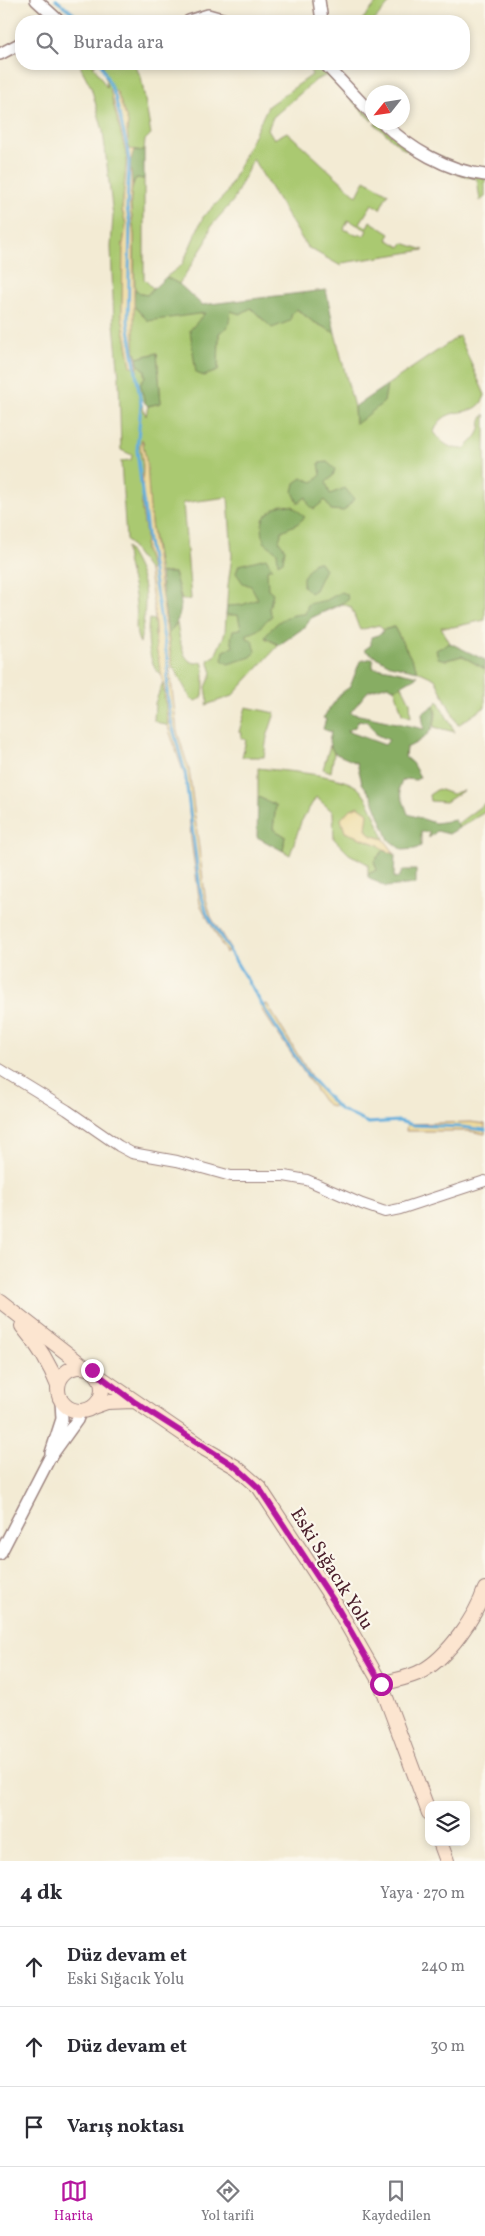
<!DOCTYPE html>
<html lang="tr">
<meta charset="utf-8">
<style>
body{margin:0;font-family:Vollkorn,serif;background:#f7f7f7;color:#2b2b33}
.controls{position:absolute;right:15px;bottom:15px;display:grid;overflow:hidden;border-radius:10px;box-shadow:0 2px 8px #0003}
.controls button{width:45px;height:45px;display:grid;place-items:center;padding:0;border:0;border-bottom:1px solid #e1e1e2;background:#fff;color:#2b2b33;font:25px sans-serif}
.compass{position:absolute;left:365px;top:85px;width:45px;height:45px;border-radius:50%;background:#fff;box-shadow:0 2px 8px #0003;rotate:240deg}
.stop{position:absolute;width:15px;height:15px;margin:-11px;border:4px solid #b5179e;border-radius:50%;background:#fff}
.stop.end{background:#b5179e;border-color:#fff;box-shadow:0 1px 5px #0008}
.list{margin:0;padding:0;list-style:none}
h2{display:flex;justify-content:space-between;align-items:center;height:65px;margin:0;padding:0 20px;font-size:21px}
h2 small{font-size:16px;font-weight:400;color:#7c7c81}
.list li{display:grid;grid-template-columns:32px 1fr auto;gap:15px;align-items:center;box-sizing:border-box;height:80px;padding:0 20px;border-top:1px solid #e1e1e2}
.list b{display:block;font-size:19px;white-space:nowrap}
.list p{margin:0;font-size:16px;white-space:nowrap;color:#7c7c81}
.list em{font-size:16px;font-style:normal;color:#7c7c81}
.icon{flex:none;width:28px;height:28px;fill:none;stroke:currentColor;stroke-width:2;stroke-linecap:round;stroke-linejoin:round}
.map{position:relative;flex:none;width:485px;height:1861px;overflow:hidden}
.search{position:absolute;background:#fff;box-shadow:0 2px 8px #0003;left:15px;right:15px;top:15px;height:55px;display:flex;align-items:center;gap:12px;box-sizing:border-box;padding:0 18px;border-radius:20px;color:#7c7c81;font-size:19px}
.sheet{height:305px;background:#fff}
nav{display:flex;justify-content:space-around;align-items:center;box-sizing:border-box;height:70px;border-top:1px solid #e1e1e2;background:#fff;font-size:14px;color:#7c7c81}
nav a{display:grid;justify-items:center;gap:2px}
nav .on{color:#b5179e}
.map>svg:first-child{display:block}
.green{fill:#aac971;stroke:#7a744e;fill-rule:evenodd}
.forest{fill:#87ad63;stroke:#686647;fill-rule:evenodd}
.sand{fill:#eeda9e;stroke:#9c7c64}
.lines{fill:none;stroke-linecap:round;stroke-linejoin:round}
.stream{stroke:#64afdd;stroke-width:3}
.minor-casing{stroke:#9e8580;stroke-width:12}
.tertiary-casing{stroke:#9e8580;stroke-width:14}
.secondary-casing{stroke:#9e8580;stroke-width:16}
.minor{stroke:#fff;stroke-width:10}
.tertiary{stroke:#fff;stroke-width:11}
.secondary{stroke:#fce5d0;stroke-width:14}
.route{stroke:#b5179e;stroke-width:6}
.labels{text-anchor:middle;stroke-width:4.5;stroke-linejoin:round;paint-order:stroke}
.street-label{font-size:19px;fill:#4a1f2b;stroke:#fbf7ec}
</style>
<div class="map">
<svg width="485" height="1861" viewBox="0 0 485 1861">
<rect width="100%" height="100%" fill="#fbf7ec"/>
<filter id="ink" filterUnits="userSpaceOnUse"><feTurbulence type="fractalNoise" baseFrequency=".02" numOctaves="2"/><feDisplacementMap in="SourceGraphic" scale="10" xChannelSelector="R" yChannelSelector="G"/><feConvolveMatrix kernelMatrix="1 2 1 2 8 2 1 2 1" color-interpolation-filters="sRGB"/></filter>
<filter id="wash" filterUnits="userSpaceOnUse"><feTurbulence type="fractalNoise" baseFrequency=".0096" numOctaves="4" result="noise"/><feDisplacementMap in="SourceGraphic" scale="20" xChannelSelector="R" yChannelSelector="G"/><feGaussianBlur stdDeviation="1.12" result="paint"/><feColorMatrix in="noise" values="0 0 0 0 0 0 0 0 0 0 0 0 0 0 0 0 0 1.4 0 .05"/><feComposite in="paint" operator="in"/></filter>
<g filter="url(#wash)">
<rect width="100%" height="100%" fill="#f3ebd4"/>
<path class="green" d="M 379,0 L 392,0 L 374,21 L 361,21 Z
M 81,64 L 97,64 L 93,65 L 107,88 L 103,64 L 134,64 L 141,77 L 151,134 L 145,140 L 144,151 L 129,149 L 127,130 L 128,123 L 117,93 L 112,99 L 127,157 L 122,210 L 126,224 L 123,245 L 122,317 L 131,366 L 138,368 L 138,364 L 145,370 L 145,377 L 141,383 L 145,403 L 139,397 L 146,416 L 148,406 L 161,403 L 157,353 L 137,358 L 134,349 L 132,304 L 142,315 L 206,313 L 218,371 L 219,333 L 231,311 L 240,314 L 251,308 L 264,321 L 292,313 L 296,309 L 312,321 L 335,333 L 354,407 L 355,423 L 383,402 L 387,385 L 459,336 L 485,395 C 477,423 445,400 434,432 C 443,444 449,449 464,449 C 470,443 478,437 480,429 C 481,422 480,420 485,414 L 485,620 L 453,627 L 441,627 L 450,643 L 437,650 L 446,660 L 462,656 L 485,669 L 485,707 L 458,725 L 435,679 L 418,671 L 394,627 L 383,630 L 379,625 L 360,630 L 351,607 L 342,604 L 265,638 L 279,645 L 232,696 L 206,705 L 208,700 L 206,687 L 212,673 L 208,660 L 215,656 L 225,633 L 228,585 L 232,556 L 228,497 L 183,503 L 191,599 L 182,600 L 174,573 L 160,573 L 151,523 L 143,441 L 140,445 L 143,465 L 142,510 L 146,535 L 145,550 L 151,569 L 149,571 L 126,539 L 121,461 L 131,460 L 132,455 L 121,450 L 119,377 L 114,323 L 111,247 L 113,216 L 103,131 L 91,87 L 81,68 Z
M 302,64 L 322,64 L 372,118 L 372,121 L 327,75 L 316,80 L 273,117 L 268,129 L 274,139 L 287,132 L 357,196 L 365,180 L 388,193 L 380,209 L 372,204 L 360,223 L 367,227 L 370,221 L 390,234 L 387,239 L 400,247 L 403,243 L 424,250 L 342,263 L 341,266 L 307,247 L 253,159 L 233,201 L 211,226 L 206,242 L 179,284 L 166,277 L 182,265 L 203,217 L 226,194 L 268,106 L 312,75 L 309,67 ZM 348,220 L 367,230 L 364,236 L 359,234 L 358,236 L 344,229 Z
M 374,123 L 378,123 L 392,134 L 485,177 L 485,197 L 480,201 L 477,179 L 451,172 L 402,148 Z
M 136,178 L 144,179 L 144,279 L 153,288 L 147,295 L 141,294 L 135,289 C 134,271 135,254 134,237 C 133,217 126,197 136,178 Z
M 126,547 C 150,583 147,602 140,643 C 133,631 138,618 136,605 C 135,585 126,567 126,547 Z
M 149,619 L 154,620 L 156,647 L 162,676 C 147,664 147,636 149,619 Z
M 177,623 C 180,637 181,669 202,662 C 205,667 204,690 203,695 C 202,699 200,699 196,701 L 191,699 L 172,665 L 168,634 Z
M 163,682 L 168,726 L 154,721 L 155,703 Z
M 401,684 L 410,702 L 411,717 L 402,714 L 395,689 Z
M 438,701 L 455,732 L 434,727 L 436,714 L 434,705 Z
M 246,707 L 275,713 L 267,737 L 264,757 L 242,757 L 246,740 L 241,738 L 242,733 L 239,732 Z
M 330,745 L 334,753 L 331,772 L 323,769 Z
M 258,768 C 280,771 347,774 360,790 C 372,804 377,822 384,839 L 370,835 L 366,829 L 367,813 L 345,832 L 379,845 L 384,850 L 374,861 L 377,870 L 368,874 L 368,864 L 349,854 L 334,839 L 333,812 L 316,797 L 301,822 L 290,855 L 283,851 L 285,836 L 273,829 L 276,805 L 258,797 Z
M 438,789 L 452,794 L 464,790 L 446,802 L 430,801 L 429,795 Z
M 485,803 L 485,812 L 459,828 L 457,824 Z"/>
<path class="forest" d="M 134,150 L 144,151 L 144,179 L 136,178 L 132,185 L 130,162 Z
M 166,277 L 179,284 L 202,305 L 326,290 L 335,333 L 312,321 L 297,309 L 292,313 L 290,321 L 272,328 L 251,308 L 240,314 L 231,311 L 228,327 L 219,333 L 218,371 L 204,376 L 196,373 L 190,330 L 205,313 L 148,321 L 132,304 L 135,289 L 141,294 L 147,295 Z
M 157,353 L 161,403 L 148,406 L 145,403 L 140,383 L 145,377 L 145,370 L 138,364 L 137,358 Z
M 387,385 L 384,402 L 359,422 L 355,423 L 354,407 Z
M 327,462 L 335,469 L 333,476 L 326,482 L 330,494 L 345,488 L 354,499 L 344,511 L 331,510 L 325,500 L 314,509 L 309,506 L 306,497 L 298,503 L 293,492 L 295,483 L 302,478 L 313,482 L 321,475 L 319,463 Z
M 282,505 L 293,506 L 305,517 L 297,524 L 282,531 L 279,541 L 285,549 L 283,561 L 278,564 L 277,552 L 264,542 C 260,520 261,515 282,505 Z
M 266,558 L 272,568 L 267,570 L 268,589 L 273,593 L 269,609 L 272,616 C 260,624 263,631 247,634 L 247,638 L 252,640 L 256,651 L 251,657 L 228,664 L 222,660 L 224,651 L 233,647 L 231,639 L 233,630 L 241,629 L 238,615 L 226,615 L 227,606 L 242,605 L 258,599 L 251,586 L 243,583 L 236,573 L 239,565 Z
M 314,562 L 320,562 L 325,569 L 315,590 L 310,593 L 303,586 L 303,577 Z
M 160,573 L 174,573 C 181,597 187,613 168,634 Z
M 341,592 L 347,594 L 348,600 L 311,618 L 305,627 L 279,645 L 265,637 C 276,622 285,614 305,614 L 308,604 L 327,600 Z
M 394,627 L 418,671 L 390,665 L 364,650 L 371,645 L 371,637 L 381,634 L 383,630 Z
M 450,643 L 485,660 L 485,669 L 462,656 L 446,660 L 438,658 L 436,650 Z
M 373,658 L 373,668 L 387,669 L 418,676 L 395,689 L 388,685 L 368,691 L 350,713 L 424,729 L 422,714 L 434,705 C 439,728 426,739 406,748 L 405,757 L 412,763 L 420,777 L 416,780 L 407,779 L 402,781 L 399,789 L 408,814 L 435,823 L 455,820 L 459,828 L 449,834 L 437,831 L 429,838 L 429,832 L 421,832 L 421,846 L 415,849 L 402,850 L 389,840 L 372,797 L 362,783 L 357,763 L 334,753 L 329,742 L 331,732 L 323,729 L 326,719 L 323,718 L 341,693 L 350,687 L 360,661 ZM 359,720 L 368,722 L 377,735 L 389,740 L 385,745 L 347,731 L 355,727 Z
M 258,797 L 276,805 L 273,829 L 285,836 L 283,851 L 257,837 Z
M 384,850 L 395,854 L 394,878 L 399,877 L 403,870 L 416,870 L 416,884 L 386,887 L 368,877 L 368,874 L 377,870 L 374,861 Z"/>
<path class="sand" d="M 110,89 L 117,92 L 128,123 L 127,130 L 129,149 L 134,150 L 130,162 L 132,185 L 130,204 L 134,235 L 134,349 L 138,371 L 137,367 L 131,366 L 122,317 L 123,245 L 126,224 L 122,210 L 127,157 Z
M 142,439 L 147,465 L 151,523 L 172,665 L 170,672 L 177,731 L 189,770 L 205,895 L 211,917 L 230,948 L 226,953 L 200,904 L 191,839 L 187,782 L 169,730 L 163,682 L 156,647 L 154,609 L 149,571 L 151,569 L 145,550 L 146,535 L 142,510 L 143,465 L 140,445 Z
M 358,806 L 368,813 L 366,829 L 370,835 L 384,839 L 395,854 L 384,850 L 379,845 L 345,832 L 341,819 L 349,810 Z
M 267,1004 L 318,1088 L 336,1105 L 331,1107 L 323,1101 L 260,1007 Z
M 471,1122 L 485,1124 L 485,1134 L 469,1131 L 406,1131 L 407,1124 Z"/>
<g class="lines">
<path class="stream" d="M 56,0 L 74,14 L 80,21
M 101,64 L 115,96 L 127,147 L 129,161 L 127,208 L 130,224 L 128,322 L 141,404 L 137,450 L 148,541 L 168,664 L 167,691 L 171,721 L 185,772 L 200,890 L 207,914 L 269,1016 L 306,1073 L 339,1109 L 368,1123 L 399,1121 L 413,1125 L 462,1127 L 485,1130"/>
</g>
</g>
<g filter="url(#ink)">
<g class="lines">
<g class="minor-casing">
<path id="minor" d="M 0,1069 L 67,1110 L 119,1146 L 132,1153 L 177,1161 L 231,1176 L 284,1176 L 307,1180 L 362,1204 L 385,1212 L 400,1209 L 485,1181"/>
</g>
<g class="tertiary-casing">
<path id="tertiary" d="M 36,0 L 59,21
M 319,0 L 322,21
M 189,21 L 208,15 L 229,21
M 0,54 L 21,43
M 325,64 L 372,114
M 382,122 C 409,148 447,171 485,175
M 51,1453 L 62,1419 L 61,1401
M 0,1554 L 49,1459 L 77,1420 L 80,1412"/>
</g>
<g class="secondary-casing">
<path id="secondary" d="M 0,1301 L 86,1368
M 22,1326 C 38,1345 49,1362 58,1386
M58 1389a22 22 0 1 1 44 0a22 22 0 1 1-44 0Z
M 97,1375 L 205,1449 L 236,1467 L 259,1487 L 333,1600 L 381,1684 L 429,1813
M 93,1407 L 107,1402 L 133,1401
M 381,1684 C 394,1680 410,1678 422,1671 C 448,1657 476,1616 485,1589
M 440,1842 L 447,1861"/>
</g>
<use href="#minor" class="minor"/>
<use href="#tertiary" class="tertiary"/>
<use href="#secondary" class="secondary"/>
</g>
</g>
<g class="lines" filter="url(#ink)">
<path class="route" d="M 92,1370 L 133,1401 L 236,1467 L 259,1488 L 333,1600 L 381,1684"/>
</g>
<g class="labels">
<g class="street-label">
<text transform="translate(333 1568) rotate(58)" y="7">Eski Sığacık Yolu</text>
</g>
</g>
</svg>
<div class="controls">
<button><svg class="icon" aria-label="layers" viewBox="0 0 24 24"><path d="M12 4l9 5-9 5-9-5zM3 14l9 5 9-5"/></svg></button>
</div>
<svg class="compass" viewBox="-18 -18 36 36"><path d="M0-13l5 13h-10z" fill="#e53935"/><path d="M0 13l5-13h-10z" fill="#7c7c81"/></svg>
<div class="stop" style="left:381px;top:1684px"></div>
<div class="stop end" style="left:92px;top:1370px"></div>
<div class="search"><svg class="icon" aria-label="search" viewBox="0 0 24 24"><circle cx="10" cy="10" r="6"/><path d="M15 15l6 6"/></svg>Burada ara</div>
</div>
<section class="sheet">
<h2>4 dk<small>Yaya · 270 m</small></h2>
<ul class="list">
<li><svg class="icon" aria-label="ahead" viewBox="0 0 24 24"><path d="M12 20V5M6 11l6-6 6 6"/></svg><div><b>Düz devam et</b><p>Eski Sığacık Yolu</p></div><em>240 m</em></li>
<li><svg class="icon" aria-label="ahead" viewBox="0 0 24 24"><path d="M12 20V5M6 11l6-6 6 6"/></svg><div><b>Düz devam et</b></div><em>30 m</em></li>
<li><svg class="icon" aria-label="arrive" viewBox="0 0 24 24"><path d="M6 21V4h12l-3 4 3 4H6"/></svg><div><b>Varış noktası</b></div></li>
</ul>
</section>
<nav>
<a class="on"><svg class="icon" aria-label="map" viewBox="0 0 24 24"><path d="M3 6l6-2 6 2 6-2v14l-6 2-6-2-6 2zM9 4v14M15 6v14"/></svg>Harita</a>
<a><svg class="icon" aria-label="directions" viewBox="0 0 24 24"><path d="M12 3l9 9-9 9-9-9zM9 14v-3h6M13 9l2 2-2 2"/></svg>Yol tarifi</a>
<a><svg class="icon" aria-label="saved" viewBox="0 0 24 24"><path d="M7 4h10v16l-5-4-5 4z"/></svg>Kaydedilen</a>
</nav>
